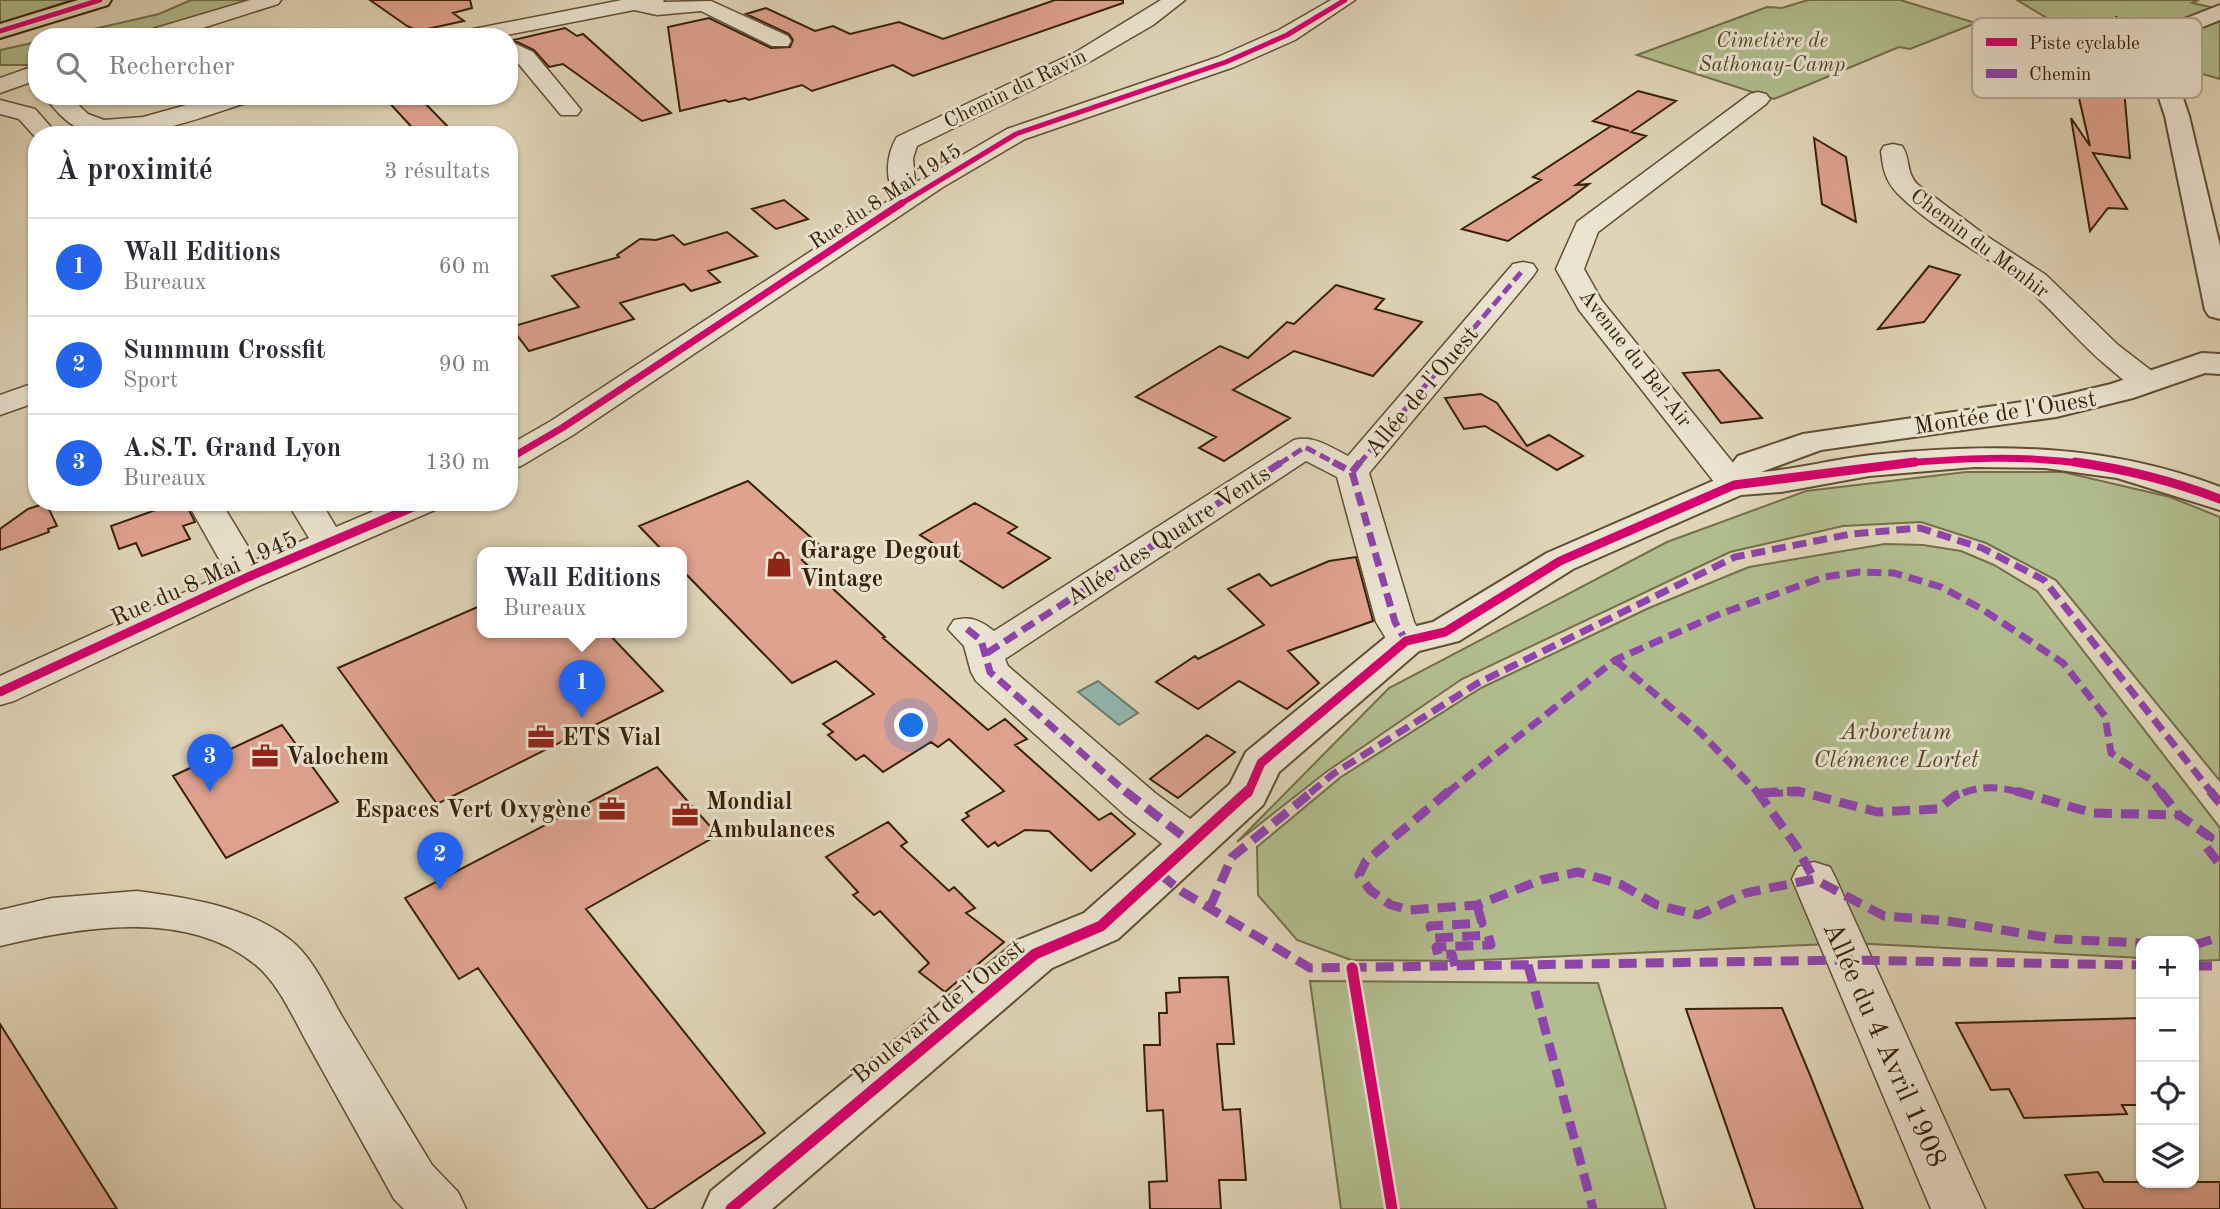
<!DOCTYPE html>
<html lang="fr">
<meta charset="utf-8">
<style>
body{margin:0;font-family:"Old Standard TT",serif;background:#f7f7f7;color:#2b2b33}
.controls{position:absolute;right:21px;bottom:21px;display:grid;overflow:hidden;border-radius:14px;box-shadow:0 2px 5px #0004}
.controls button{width:63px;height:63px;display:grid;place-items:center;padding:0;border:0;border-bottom:2px solid #e1e1e2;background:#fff;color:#2b2b33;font:35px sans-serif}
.you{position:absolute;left:912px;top:726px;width:24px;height:24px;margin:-18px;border:5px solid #fff;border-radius:50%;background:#1a73e8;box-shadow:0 0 0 10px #1a73e833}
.badge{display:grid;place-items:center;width:46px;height:46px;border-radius:50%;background:#2563eb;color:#fff;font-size:23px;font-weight:700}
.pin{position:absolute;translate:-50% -58px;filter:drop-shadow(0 2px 4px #0008)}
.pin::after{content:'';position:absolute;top:37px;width:24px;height:21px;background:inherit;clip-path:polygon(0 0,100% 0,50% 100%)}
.popup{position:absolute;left:477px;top:547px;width:210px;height:91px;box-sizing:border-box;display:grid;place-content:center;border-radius:14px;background:#fff;filter:drop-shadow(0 2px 5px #0005);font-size:23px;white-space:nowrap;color:#7c7c81}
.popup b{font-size:26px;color:#2b2b33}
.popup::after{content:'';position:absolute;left:50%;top:100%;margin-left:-14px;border:14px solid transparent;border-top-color:#fff}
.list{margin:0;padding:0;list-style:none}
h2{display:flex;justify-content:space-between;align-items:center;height:91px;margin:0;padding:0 28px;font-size:30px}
h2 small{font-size:23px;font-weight:400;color:#7c7c81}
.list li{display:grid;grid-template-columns:46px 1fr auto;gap:21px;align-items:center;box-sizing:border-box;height:98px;padding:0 28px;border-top:2px solid #e1e1e2}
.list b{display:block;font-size:26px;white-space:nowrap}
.list p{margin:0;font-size:23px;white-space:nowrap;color:#7c7c81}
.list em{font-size:23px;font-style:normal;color:#7c7c81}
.icon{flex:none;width:38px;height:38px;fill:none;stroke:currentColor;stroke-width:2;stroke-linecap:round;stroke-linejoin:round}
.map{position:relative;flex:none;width:2220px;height:1209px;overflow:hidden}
.search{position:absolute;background:#fff;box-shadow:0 2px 5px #0004;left:28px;top:28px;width:490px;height:77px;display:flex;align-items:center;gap:18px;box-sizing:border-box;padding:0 24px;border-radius:28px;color:#7c7c81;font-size:26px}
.panel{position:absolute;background:#fff;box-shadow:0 2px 5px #0004;left:28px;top:126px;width:490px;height:385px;border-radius:28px}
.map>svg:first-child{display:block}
.green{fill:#b1bd8e;stroke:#746f4a;stroke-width:2}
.water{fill:#93b8b2;stroke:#6e7c6e;stroke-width:2}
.building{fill:#dfa28f;stroke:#372107;stroke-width:2}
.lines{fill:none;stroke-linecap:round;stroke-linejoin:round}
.minor-casing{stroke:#614e33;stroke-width:3}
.tertiary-casing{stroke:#614e33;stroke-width:4}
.primary-casing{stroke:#372107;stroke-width:4}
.minor{fill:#eae3d0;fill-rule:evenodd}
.tertiary{fill:#eae3d0;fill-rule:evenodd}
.primary{fill:#dfd4b7;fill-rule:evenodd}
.quiet-far2{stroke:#8e44ad;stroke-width:5;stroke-dasharray:11 5;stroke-linecap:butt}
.quiet-far1{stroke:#8e44ad;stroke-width:7;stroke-dasharray:14 7;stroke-linecap:butt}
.quiet{stroke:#8e44ad;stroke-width:9;stroke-dasharray:18 9;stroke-linecap:butt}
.cycleway-far3-casing{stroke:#eae3d0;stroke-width:8}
.cycleway-far2-casing{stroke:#eae3d0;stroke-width:10}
.cycleway-far1-casing{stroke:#eae3d0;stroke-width:13}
.cycleway-casing{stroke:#eae3d0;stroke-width:16}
.cycleway-far3{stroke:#d6006c;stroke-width:5}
.cycleway-far2{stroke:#d6006c;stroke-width:7}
.cycleway-far1{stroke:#d6006c;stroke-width:9}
.cycleway{stroke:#d6006c;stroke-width:11}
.labels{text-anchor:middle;stroke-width:6;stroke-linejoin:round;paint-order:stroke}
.far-park-label{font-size:21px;font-style:italic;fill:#564829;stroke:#eae3d0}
.far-street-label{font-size:21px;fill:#372107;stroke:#eae3d0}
.street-label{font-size:24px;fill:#372107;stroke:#eae3d0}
.poi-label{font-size:24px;font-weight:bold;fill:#372107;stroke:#eae3d0;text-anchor:start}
.park-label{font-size:24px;font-style:italic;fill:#564829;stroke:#eae3d0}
.near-street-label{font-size:28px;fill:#372107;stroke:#eae3d0}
.key{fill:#eae3d0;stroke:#b4a994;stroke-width:2}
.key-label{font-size:19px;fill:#372107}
</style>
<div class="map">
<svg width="2220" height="1209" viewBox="0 0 2220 1209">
<rect width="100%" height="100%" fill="#dfd4b7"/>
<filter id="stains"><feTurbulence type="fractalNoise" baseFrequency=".00286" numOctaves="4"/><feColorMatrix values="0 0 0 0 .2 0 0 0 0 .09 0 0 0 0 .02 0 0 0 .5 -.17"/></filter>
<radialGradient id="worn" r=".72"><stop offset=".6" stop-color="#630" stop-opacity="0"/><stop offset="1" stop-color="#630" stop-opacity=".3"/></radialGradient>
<path class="green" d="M 0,0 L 72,0 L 0,23 Z
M 191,0 L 255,0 L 132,37 L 59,37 L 159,14 Z
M 1808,0 L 1900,0 L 1976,23 L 1910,49 L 1899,47 L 1774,99 L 1637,55 L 1767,7 L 1782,8 Z
M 2017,0 L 2199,0 L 2192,3 L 2220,9 L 2220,79 L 2083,40 Z
M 37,42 L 37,65 L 0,65 L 0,50 Z
M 1966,472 L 2063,472 L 2170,497 L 2220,517 L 2220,781 L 2056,580 L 1986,543 L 1921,522 L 1843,526 L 1730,552 L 1462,679 L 1326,772 L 1237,842 L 1389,688 L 1667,542 L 1806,491 Z
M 1885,544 L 1923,545 L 1961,551 L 1994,565 L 2037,591 L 2220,828 L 2220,960 L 2194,961 L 2194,941 L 2141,941 L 2141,958 L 1851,943 L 1459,961 L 1351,960 L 1297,940 L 1258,895 L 1257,847 L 1341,777 L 1481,688 L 1649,608 L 1749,567 Z
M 1310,981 L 1598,983 L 1666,1209 L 1341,1209 Z"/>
<path class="water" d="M 1098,681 L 1138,713 L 1119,725 L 1078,692 Z"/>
<path class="building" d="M 370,0 L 470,0 L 472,8 L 453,13 L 464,21 L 418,31 L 407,26 Z
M 1055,0 L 1123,0 L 1123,3 L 913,76 L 893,65 L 812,91 L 802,85 L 749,100 L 745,98 L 729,102 L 725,100 L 680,111 L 668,27 L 709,18 L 771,48 L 790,47 L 793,40 L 789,34 L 746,14 L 766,8 L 815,31 L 833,26 L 850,34 L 899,22 L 943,39 Z
M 2116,17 L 2137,27 L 2111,87 L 2124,89 L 2130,158 L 2093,153 L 2127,209 L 2108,208 L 2090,231 L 2071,118 L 2090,146 L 2079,98 Z
M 565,28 L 577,36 L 583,34 L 671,113 L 642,121 L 563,64 L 549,67 L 534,50 L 513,40 Z
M 1638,91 L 1676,101 L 1631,132 L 1646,136 L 1576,185 L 1589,184 L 1569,199 L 1508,241 L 1462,229 L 1541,180 L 1533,177 L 1611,126 L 1629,131 L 1593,121 Z
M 383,96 L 418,96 L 456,135 L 419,135 Z
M 1814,138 L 1846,157 L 1856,222 L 1822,204 Z
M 784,200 L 808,219 L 776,229 L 752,209 Z
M 727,232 L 757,256 L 708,271 L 720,282 L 691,291 L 684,284 L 620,303 L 634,319 L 529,351 L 511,327 L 579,307 L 552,276 L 619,257 L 617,255 L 640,239 L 656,240 L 673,235 L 684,245 Z
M 1929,266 L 1960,275 L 1924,322 L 1878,329 Z
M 1336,285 L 1384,299 L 1375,309 L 1422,322 L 1373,376 L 1294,351 L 1233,390 L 1290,418 L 1224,461 L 1199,448 L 1216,437 L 1136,397 L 1220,346 L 1248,358 L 1287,322 L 1294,324 Z
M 1719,370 L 1762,418 L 1721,423 L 1683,373 Z
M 1481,394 L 1497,403 L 1527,446 L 1549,435 L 1583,456 L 1557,470 L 1485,426 L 1464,429 L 1445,398 Z
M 748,481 L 825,550 L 802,560 L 885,637 L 883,638 L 988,730 L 1005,719 L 1027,739 L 1015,745 L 1099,820 L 1111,813 L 1135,834 L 1091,871 L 1049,831 L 1025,830 L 998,846 L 995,842 L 988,847 L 962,820 L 969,816 L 966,813 L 1004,791 L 949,739 L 938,747 L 931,742 L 883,772 L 864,755 L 856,760 L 828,735 L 833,732 L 823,724 L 874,694 L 836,661 L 792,683 L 682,570 L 682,552 L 664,552 L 639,526 Z
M 178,502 L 185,502 L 195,522 L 183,526 L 190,539 L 142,556 L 136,543 L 119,549 L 111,526 Z
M 46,503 L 57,526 L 48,529 L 49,532 L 0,550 L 0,529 L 28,509 Z
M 975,503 L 1017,527 L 1008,533 L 1050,558 L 1003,588 L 920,535 Z
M 1356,557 L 1373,621 L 1288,651 L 1319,683 L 1287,709 L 1239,681 L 1198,709 L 1156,682 L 1195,656 L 1198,659 L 1264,625 L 1228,589 L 1259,574 L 1271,586 L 1329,561 Z
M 482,605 L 482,632 L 607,632 L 663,691 L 437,804 L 338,668 Z
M 282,725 L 338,802 L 226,858 L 173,776 Z
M 1207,735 L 1235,752 L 1178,798 L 1150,779 Z
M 657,767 L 718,835 L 586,909 L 765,1133 L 653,1209 L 648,1209 L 478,968 L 459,979 L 405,898 Z
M 888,822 L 907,842 L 901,846 L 949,891 L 954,887 L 975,908 L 966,913 L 1004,942 L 945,992 L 919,972 L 929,963 L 880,911 L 874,915 L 853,895 L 858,892 L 826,857 Z
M 1228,977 L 1234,1044 L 1217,1044 L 1223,1110 L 1240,1109 L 1246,1180 L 1219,1180 L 1221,1209 L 1150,1209 L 1149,1182 L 1167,1181 L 1163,1110 L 1147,1111 L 1144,1045 L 1160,1045 L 1159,1013 L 1167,1013 L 1166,993 L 1180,992 L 1179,978 Z
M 1782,1008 L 1810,1075 L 1863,1209 L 1755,1209 L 1686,1009 Z
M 2141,1018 L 2141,1105 L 2122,1105 L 2127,1114 L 2024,1118 L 2009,1089 L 1991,1090 L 1956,1023 Z
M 0,1024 L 117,1209 L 0,1209 Z
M 2098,1172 L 2104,1182 L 2220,1182 L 2220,1209 L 2084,1209 L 2065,1175 Z"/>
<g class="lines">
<g class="minor-casing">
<path id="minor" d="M 250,0 L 281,0 L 278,4 L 174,37 L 140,37 L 143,32 Z
M 622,0 L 664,0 L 663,2 L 711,1 L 788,36 L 791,41 L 788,46 L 772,46 L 701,11 L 657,15 L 634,10 L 497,37 L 452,37 L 455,32 L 463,31 Z
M 1161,0 L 1185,0 L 1153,25 L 1091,61 L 917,146 L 913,158 L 915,183 L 1007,129 L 1218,57 L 1279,30 L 1331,0 L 1355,0 L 1295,40 L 1234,67 L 1025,139 L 943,187 L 573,435 L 521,466 L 509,469 L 509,445 L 551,421 L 897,195 C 883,181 887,153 897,137 L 1076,52 Z
M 509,41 L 533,52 L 577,105 L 581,110 L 577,115 L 561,115 L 517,62 L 509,57 Z
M 37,65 L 37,80 L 0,93 L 0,78 Z
M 1758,92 L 1766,94 L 1770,99 L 1766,104 L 1598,232 L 1584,269 L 1602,301 L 1751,485 L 1746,492 L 1734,495 L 1722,492 L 1579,310 L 1556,269 L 1577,222 L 1750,94 Z
M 45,96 L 69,96 L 88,114 L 104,120 L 143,117 L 219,96 L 255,96 L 252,101 C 203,116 130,148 80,129 C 66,123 53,108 45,96 Z
M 0,100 L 35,109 L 58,135 L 37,135 L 37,139 L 19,119 L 0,114 Z
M 1893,144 L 1902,146 C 1911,159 1905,170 1917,184 L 1985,235 L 2046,275 L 2118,345 L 2157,375 L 2161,382 L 2157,389 C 2135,394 2123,379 2107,366 C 2078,342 2055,312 2027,288 C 1988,255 1935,231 1898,194 C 1885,180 1883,169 1881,151 L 1884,146 Z
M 1523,262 L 1533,264 L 1537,270 L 1533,276 L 1369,473 L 1414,622 L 1425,641 L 1419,650 L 1406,653 L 1393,650 L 1376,622 L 1337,477 L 1306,461 L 1005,659 L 1008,666 L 1155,793 L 1208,832 L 1215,844 L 1208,856 L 1193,860 L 1178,856 L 1125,815 L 976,681 L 971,672 L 964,646 L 948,629 L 954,620 C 971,616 980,620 994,631 L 1294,440 C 1314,435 1330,447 1348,456 L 1513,264 Z
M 37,382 L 37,402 L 0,415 L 0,395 Z
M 187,502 L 221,502 L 256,560 L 309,538 L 287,502 L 321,502 L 336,527 L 395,502 L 442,502 L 437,509 L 261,585 L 14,701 L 0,705 L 0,676 L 227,573 Z
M 1814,862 L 1830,867 L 1836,879 L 1985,1209 L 1931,1209 L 1792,879 L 1798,867 Z
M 137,891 C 189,898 246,906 289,939 C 313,957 328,992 343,1018 C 373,1067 402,1116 432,1165 L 458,1192 L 466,1209 L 404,1209 L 394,1199 C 366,1148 337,1097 309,1046 C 294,1020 280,985 256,965 C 187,908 80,927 0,946 L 0,910 L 52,898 Z"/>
</g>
<g class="tertiary-casing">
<path id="tertiary" d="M 2220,5 L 2220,20 L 2195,30 L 2173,68 L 2189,116 L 2220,246 L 2220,319 L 2209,316 L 2205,310 L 2165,116 L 2149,68 L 2179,21 Z
M 2202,353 L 2220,354 L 2220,374 L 2205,373 L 2133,398 L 2056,417 L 1821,450 L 1761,472 C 1798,469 1835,459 1872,455 C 1993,443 2105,443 2220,487 L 2220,510 L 2117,478 L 2045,468 L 1974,467 L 1869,476 L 1781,492 L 1741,495 L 1573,569 L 1459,641 L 1419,651 L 1279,772 L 1263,805 L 1118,939 L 1052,968 L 772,1209 L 703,1209 L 711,1191 L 1018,940 L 1084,913 L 1230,784 L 1246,752 L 1392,632 L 1433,622 L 1547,553 L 1722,477 L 1738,456 L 1803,434 L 2056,397 L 2111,384 Z"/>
</g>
<g class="primary-casing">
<path id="primary" d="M 78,0 L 111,0 L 108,5 L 0,38 L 0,24 Z"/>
</g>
<use href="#minor" class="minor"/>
<use href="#tertiary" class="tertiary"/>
<use href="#primary" class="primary"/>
<path class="quiet-far2" d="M 1279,464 L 1305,447 L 1337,464
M 1359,464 L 1523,270"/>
<path class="quiet-far1" d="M 1333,462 L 1352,472
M 1352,472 L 1360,462
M 1352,472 L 1395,622 L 1406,641
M 967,629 L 981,640 L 990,672 L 1127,793
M 987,653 L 1282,462
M 1615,660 L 1701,733 L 1758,793
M 1310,793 L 1333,774 L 1478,683 L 1735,557 L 1851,534 L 1920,528 L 1982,548 L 2044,580 L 2212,793
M 1447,793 L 1615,660 L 1717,615 L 1824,577 L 1859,572 L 1894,573 L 1941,587 L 1982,609 L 2063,663 L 2105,716 L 2111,753 L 2151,780 L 2161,793
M 1769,793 L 1804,793
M 1963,793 C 1983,785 2002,787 2022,793"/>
<path class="quiet" d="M 1125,791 L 1193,844
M 1449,791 L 1366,861 L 1359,875 L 1370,890 L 1391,905 L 1410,910 L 1477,905 L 1541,880 L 1578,872 L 1620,884 L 1657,905 L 1698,915 L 1746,893 L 1814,879 L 1884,916 L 1948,921 L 2057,939 L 2141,943
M 1757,791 L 1796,846 L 1814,879
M 2016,791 L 2093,813 L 2179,815
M 2160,791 L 2179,815 L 2210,837 L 2205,845 L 2220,865
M 2210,791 L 2220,803
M 1760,793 L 1798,791 L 1877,812 L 1938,809 L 1956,795 L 1968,791
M 1160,874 L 1181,891 L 1310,968 L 1850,960 L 2141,965
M 1210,907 L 1232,857 L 1313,791
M 2194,945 L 2220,937
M 1528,965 L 1593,1209
M 1455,966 L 1452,954 L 1438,955 L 1436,947 L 1491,945 L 1488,935 L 1434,938 L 1430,926 L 1482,923 L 1477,905
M 2194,966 L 2220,966"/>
<g class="cycleway-far3-casing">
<path id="cycleway-far3" d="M 0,31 L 100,0
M 899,205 L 1016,134 L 1226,62 L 1287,35 L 1345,0"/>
</g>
<g class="cycleway-far2-casing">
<path id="cycleway-far2" d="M 509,459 L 562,428 L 902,203
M 1895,464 C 1960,458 2023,455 2088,464"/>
</g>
<g class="cycleway-far1-casing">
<path id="cycleway-far1" d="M 2075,462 C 2125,469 2173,481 2220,499
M 0,692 L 248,577 L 425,502
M 1248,793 L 1261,763 L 1406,641 L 1445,632 L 1560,561 L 1734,485 L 1915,462"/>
</g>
<g class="cycleway-casing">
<path id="cycleway" d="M 1352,968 L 1392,1209
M 731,1209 L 1035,954 L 1101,926 L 1248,791"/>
</g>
<use href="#cycleway-far3" class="cycleway-far3"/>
<use href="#cycleway-far2" class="cycleway-far2"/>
<use href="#cycleway-far1" class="cycleway-far1"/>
<use href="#cycleway" class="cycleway"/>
</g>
<defs>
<g id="shop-bare" transform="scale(2.1)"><path d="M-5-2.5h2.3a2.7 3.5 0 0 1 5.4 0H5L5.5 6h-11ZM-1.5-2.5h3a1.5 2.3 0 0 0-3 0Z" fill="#8f2418" stroke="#eae3d0" stroke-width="2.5" paint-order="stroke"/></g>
<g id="office-bare" transform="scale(2.1)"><path d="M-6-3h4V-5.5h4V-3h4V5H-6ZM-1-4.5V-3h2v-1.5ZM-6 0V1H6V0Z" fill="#8f2418" stroke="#eae3d0" stroke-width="2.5" paint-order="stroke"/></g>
</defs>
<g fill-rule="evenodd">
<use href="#shop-bare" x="779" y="564"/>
<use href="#office-bare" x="541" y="737"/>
<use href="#office-bare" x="265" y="756"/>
<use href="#office-bare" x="612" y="809"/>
<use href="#office-bare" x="685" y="815"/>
</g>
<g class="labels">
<g class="far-park-label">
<text x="1772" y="47">Cimetière de<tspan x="1772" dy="24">Sathonay-Camp</tspan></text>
</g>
<g class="far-street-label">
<text transform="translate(1015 88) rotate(-26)" y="7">Chemin du Ravin</text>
<text transform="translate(885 196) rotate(-33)" y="7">Rue du 8 Mai 1945</text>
<text transform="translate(1980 243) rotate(37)" y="7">Chemin du Menhir</text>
<text transform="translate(1636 358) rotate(52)" y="7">Avenue du Bel-Air</text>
</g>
<g class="street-label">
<text transform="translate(1421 391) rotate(-50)" y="8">Allée de l'Ouest</text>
<text transform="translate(2005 412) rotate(-9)" y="8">Montée de l'Ouest</text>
<text transform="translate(1168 535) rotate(-33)" y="8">Allée des Quatre Vents</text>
<text transform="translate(204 578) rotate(-24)" y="8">Rue du 8 Mai 1945</text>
<text transform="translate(938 1011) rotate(-39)" y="8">Boulevard de l'Ouest</text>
</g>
<g class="poi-label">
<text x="800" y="558">Garage Degout<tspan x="800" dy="28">Vintage</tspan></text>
<text x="562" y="745">ETS Vial</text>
<text x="286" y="764">Valochem</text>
<text x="706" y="809">Mondial<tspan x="706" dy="28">Ambulances</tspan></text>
<text x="591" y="817" text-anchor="end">Espaces Vert Oxygène</text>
</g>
<g class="park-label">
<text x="1896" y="739">Arboretum<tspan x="1896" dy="28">Clémence Lortet</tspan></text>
</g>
<g class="near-street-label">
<text transform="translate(1886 1044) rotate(66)" y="10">Allée du 4 Avril 1908</text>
</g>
</g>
<rect x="1972" y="18" width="230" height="80" rx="10" class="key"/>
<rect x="1986" y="38" width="31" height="8" fill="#d6006c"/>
<rect x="1986" y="69" width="31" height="9" fill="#8e44ad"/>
<g class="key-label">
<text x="2029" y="49">Piste cyclable</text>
<text x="2029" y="80">Chemin</text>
</g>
<rect width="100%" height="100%" filter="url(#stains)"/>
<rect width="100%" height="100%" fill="url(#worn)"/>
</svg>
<div class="controls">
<button>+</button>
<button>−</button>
<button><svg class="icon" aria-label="locate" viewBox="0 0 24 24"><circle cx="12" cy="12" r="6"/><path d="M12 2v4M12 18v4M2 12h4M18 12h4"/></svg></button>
<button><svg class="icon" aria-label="layers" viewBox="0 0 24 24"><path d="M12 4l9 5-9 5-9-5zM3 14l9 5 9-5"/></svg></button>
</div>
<div class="you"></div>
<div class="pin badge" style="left:582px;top:718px">1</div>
<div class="popup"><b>Wall Editions</b>Bureaux</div>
<div class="pin badge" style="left:440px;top:890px">2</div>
<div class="pin badge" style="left:210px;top:792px">3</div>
<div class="search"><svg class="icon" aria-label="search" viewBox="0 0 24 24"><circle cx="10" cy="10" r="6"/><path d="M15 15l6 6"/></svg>Rechercher</div>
<section class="panel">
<h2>À proximité<small>3 résultats</small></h2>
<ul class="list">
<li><span class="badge">1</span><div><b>Wall Editions</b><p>Bureaux</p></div><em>60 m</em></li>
<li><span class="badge">2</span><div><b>Summum Crossfit</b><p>Sport</p></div><em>90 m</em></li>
<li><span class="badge">3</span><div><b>A.S.T. Grand Lyon</b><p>Bureaux</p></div><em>130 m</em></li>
</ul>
</section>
</div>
